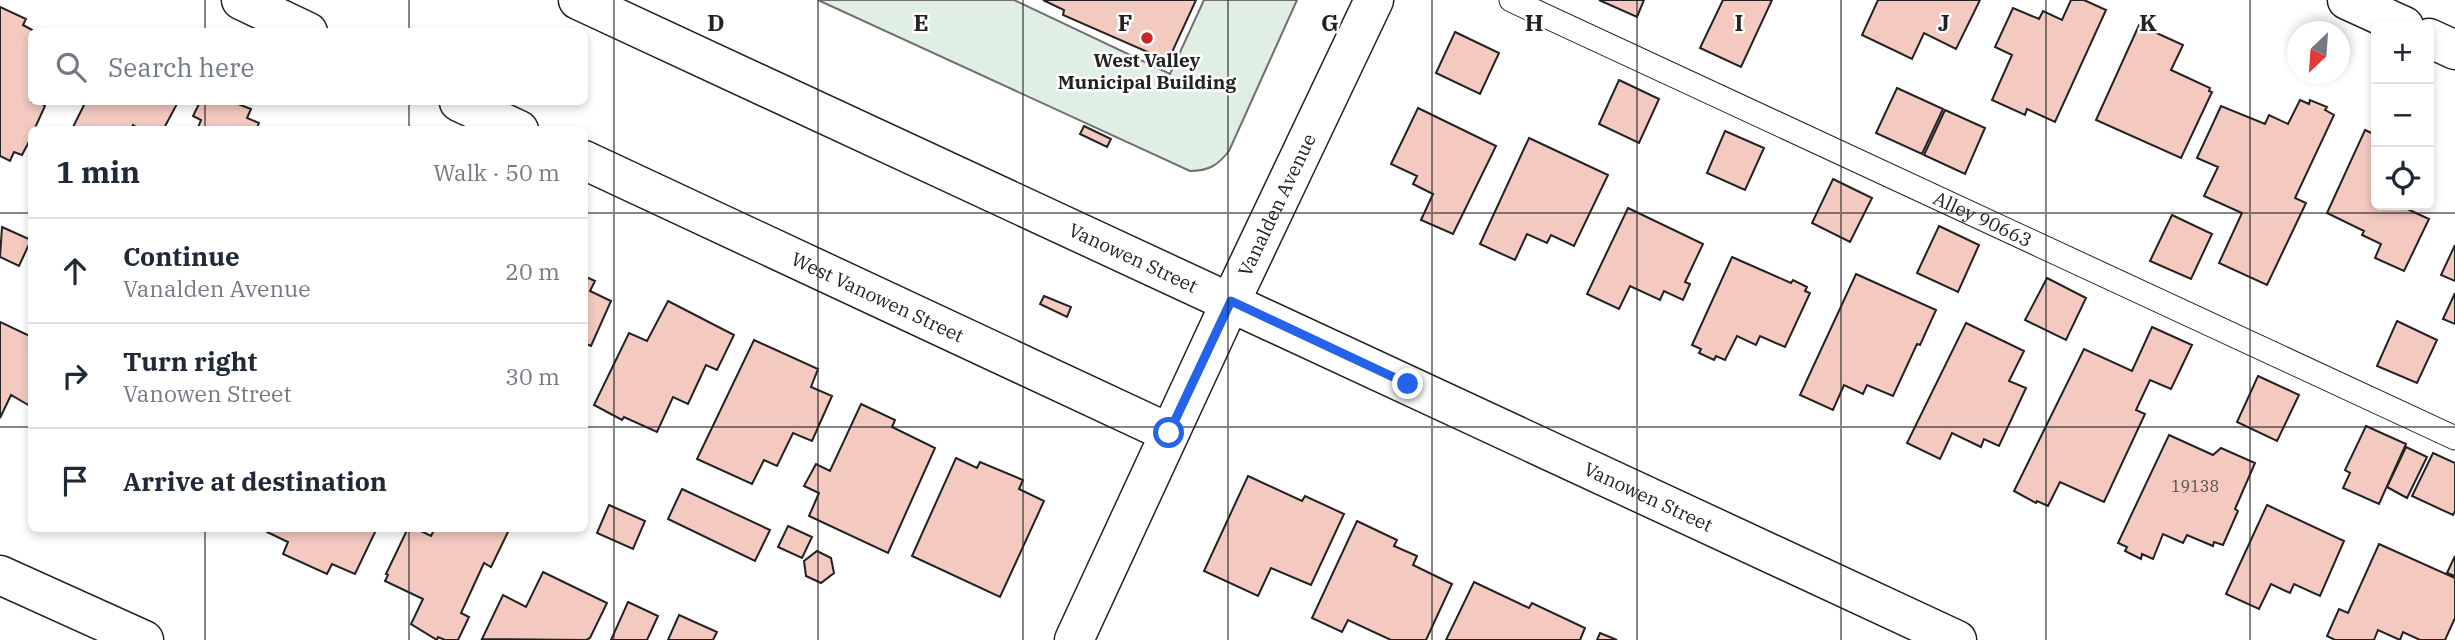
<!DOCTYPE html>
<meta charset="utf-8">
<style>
body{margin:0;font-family:"IBM Plex Serif",serif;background:#f2f2f3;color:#1f2937}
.controls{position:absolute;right:21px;top:21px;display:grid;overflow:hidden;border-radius:10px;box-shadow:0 4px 10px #0003}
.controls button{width:63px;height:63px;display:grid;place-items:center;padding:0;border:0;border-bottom:2px solid #e0e1e3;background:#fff;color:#1f2937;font:35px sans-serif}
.compass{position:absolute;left:2287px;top:21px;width:63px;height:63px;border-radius:50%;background:#fff;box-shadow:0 4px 10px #0003;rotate:205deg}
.stop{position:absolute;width:21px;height:21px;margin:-16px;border:5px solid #2563eb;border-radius:50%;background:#fff}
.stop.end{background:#2563eb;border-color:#fff;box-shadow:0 2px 7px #0008}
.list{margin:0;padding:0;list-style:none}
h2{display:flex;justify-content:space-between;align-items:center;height:91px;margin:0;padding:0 28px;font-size:30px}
h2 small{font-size:23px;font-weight:400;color:#747a83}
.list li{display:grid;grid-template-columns:46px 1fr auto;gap:21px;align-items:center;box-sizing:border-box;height:105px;padding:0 28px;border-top:2px solid #e0e1e3}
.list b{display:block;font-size:26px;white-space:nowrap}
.list p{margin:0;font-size:23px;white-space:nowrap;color:#747a83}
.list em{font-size:23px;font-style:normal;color:#747a83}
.icon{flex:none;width:38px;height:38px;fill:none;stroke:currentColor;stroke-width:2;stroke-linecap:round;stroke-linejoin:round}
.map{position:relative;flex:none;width:2455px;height:640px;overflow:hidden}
.search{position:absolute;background:#fff;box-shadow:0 4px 10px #0003;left:28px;top:28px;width:560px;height:77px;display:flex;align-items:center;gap:18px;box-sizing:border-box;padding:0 24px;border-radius:10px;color:#747a83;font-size:26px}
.panel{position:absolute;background:#fff;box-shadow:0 4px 10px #0003;left:28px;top:126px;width:560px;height:406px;border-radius:10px}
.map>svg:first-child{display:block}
.green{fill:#e0efe3;stroke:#6f6f6f;stroke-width:2}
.building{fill:#f3c9c0;stroke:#222;stroke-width:2}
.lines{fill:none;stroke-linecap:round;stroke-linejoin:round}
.lane-casing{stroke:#222;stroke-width:25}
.street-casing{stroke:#222;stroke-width:41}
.secondary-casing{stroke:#222;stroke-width:41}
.lane{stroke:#fff;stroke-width:23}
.street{stroke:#fff;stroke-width:38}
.secondary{stroke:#fff;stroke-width:38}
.route{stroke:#2563eb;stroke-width:9}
.grid{fill:none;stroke:#222;stroke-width:2;stroke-opacity:0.55}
.poi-dot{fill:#c62828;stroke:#fff;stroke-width:2.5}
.labels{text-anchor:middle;stroke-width:5;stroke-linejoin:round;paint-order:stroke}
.number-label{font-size:16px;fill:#564c4a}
.poi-label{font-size:19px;font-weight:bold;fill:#222;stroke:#fff}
.street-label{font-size:19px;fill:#222;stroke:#fff}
.grid-label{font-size:23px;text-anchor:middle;font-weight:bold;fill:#222;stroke:#fff;stroke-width:5;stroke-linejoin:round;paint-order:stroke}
</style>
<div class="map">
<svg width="2455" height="640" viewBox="0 0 2455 640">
<rect width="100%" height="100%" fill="#fff"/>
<path class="green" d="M 818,0 L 1014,0 L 1170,74 L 1204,0 L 1297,0 L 1229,151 C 1218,165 1209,171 1190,171 Z"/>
<path class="building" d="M 1043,0 L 1196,0 L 1168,61 L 1063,15 L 1064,10 Z
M 1599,0 L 1644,0 L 1637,17 Z
M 1723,0 L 1772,0 L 1741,67 L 1700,48 Z
M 1878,0 L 1980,0 L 1956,49 L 1924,33 L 1912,59 L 1862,35 Z
M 2071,0 L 2084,0 L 2106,10 L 2055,122 L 2027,109 L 2025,115 L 1992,100 L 2012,55 L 1995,47 L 2013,8 L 2039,19 L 2043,11 L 2062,20 Z
M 0,7 L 26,19 L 23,25 L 36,32 L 32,32 L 32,102 L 40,102 L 45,106 L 34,130 L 32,130 L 32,136 L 22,155 L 14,152 L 10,161 L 0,156 Z
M 2139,25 L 2183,45 L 2171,70 L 2210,88 L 2209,91 L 2212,92 L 2181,158 L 2096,120 Z
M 1455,32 L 1499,53 L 1480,94 L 1436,73 Z
M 1619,80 L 1659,99 L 1639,143 L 1599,124 Z
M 1897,88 L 1943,109 L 1922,154 L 1876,133 Z
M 2300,100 L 2309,104 L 2310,100 L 2327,107 L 2325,110 L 2334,115 L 2295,198 L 2306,203 L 2267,285 L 2219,263 L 2242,213 L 2204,196 L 2218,167 L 2197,158 L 2221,106 L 2265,124 L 2269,115 L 2288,124 Z
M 82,102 L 178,102 L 163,130 L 141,130 L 133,125 L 131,130 L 78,130 L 73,127 L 85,103 Z
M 200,102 L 233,102 L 251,109 L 247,118 L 259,123 L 256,130 L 197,130 L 201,120 L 193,116 Z
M 1418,108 L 1496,146 L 1453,234 L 1421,220 L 1433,194 L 1413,184 L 1417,176 L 1391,164 Z
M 1945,110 L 1985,128 L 1965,174 L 1924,155 Z
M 1084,126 L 1111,139 L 1107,147 L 1080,134 Z
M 2365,130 L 2376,135 L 2376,205 L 2406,205 L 2405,208 L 2429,219 L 2404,271 L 2375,258 L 2381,244 L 2362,235 L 2364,231 L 2327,213 Z
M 1725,131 L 1764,148 L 1745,190 L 1707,173 Z
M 1529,138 L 1608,175 L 1574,246 L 1551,235 L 1547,243 L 1527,234 L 1515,260 L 1480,244 Z
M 1833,179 L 1872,198 L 1850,242 L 1812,223 Z
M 1628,208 L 1703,244 L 1685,282 L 1690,284 L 1683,300 L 1664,291 L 1660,300 L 1630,286 L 1619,309 L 1587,294 Z
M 2172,215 L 2212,234 L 2191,279 L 2150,261 Z
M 1939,226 L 1979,245 L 1958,292 L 1917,273 Z
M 2,227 L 31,240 L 19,266 L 0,257 Z
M 2455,245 L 2455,281 L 2441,275 Z
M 1732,257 L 1791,283 L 1793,280 L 1807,287 L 1805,291 L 1810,293 L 1785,347 L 1760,336 L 1756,345 L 1737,336 L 1725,360 L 1716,356 L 1714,360 L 1699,353 L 1701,349 L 1692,345 Z
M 1856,274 L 1936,310 L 1920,345 L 1917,344 L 1893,396 L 1867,385 L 1863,394 L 1844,385 L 1833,410 L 1800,395 Z
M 584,276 L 595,281 L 590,291 L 611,301 L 591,346 L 584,343 Z
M 2047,278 L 2086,298 L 2066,340 L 2025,320 Z
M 2455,293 L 2455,324 L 2443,319 Z
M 1044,296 L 1071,307 L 1067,317 L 1040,304 Z
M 668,301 L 734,335 L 717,370 L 706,365 L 688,404 L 673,397 L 657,432 L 624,417 L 622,420 L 594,405 L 629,333 L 647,341 Z
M 2397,321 L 2437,340 L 2417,383 L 2377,366 Z
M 0,322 L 32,337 L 29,351 L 32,352 L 32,403 L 30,406 L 11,395 L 0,418 Z
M 1966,323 L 2024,351 L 2009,381 L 2026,388 L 1999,446 L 1984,439 L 1981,447 L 1952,433 L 1940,459 L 1907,443 Z
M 2152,327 L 2192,345 L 2171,389 L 2150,380 L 2136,410 L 2145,414 L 2104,502 L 2060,482 L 2048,506 L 2037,501 L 2036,503 L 2014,491 L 2084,349 L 2132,371 Z
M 754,340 L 818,369 L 811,387 L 832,396 L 812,441 L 793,433 L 777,466 L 764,460 L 752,484 L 697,459 Z
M 2258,376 L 2299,395 L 2277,441 L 2237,422 Z
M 861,404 L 895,420 L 892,427 L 935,448 L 888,553 L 809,516 L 819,493 L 804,486 L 816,464 L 830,471 Z
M 2366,426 L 2406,444 L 2379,504 L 2343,488 L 2350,473 L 2345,470 Z
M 2169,435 L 2213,455 L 2221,448 L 2255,463 L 2235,509 L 2238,511 L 2223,545 L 2214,542 L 2213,546 L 2187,535 L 2183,543 L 2163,534 L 2153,559 L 2142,554 L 2141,559 L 2125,551 L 2127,547 L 2118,543 Z
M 2406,447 L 2427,457 L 2407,498 L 2387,487 Z
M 2433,453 L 2455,463 L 2455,511 L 2453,515 L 2412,496 Z
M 956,458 L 977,468 L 980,462 L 1023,480 L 1019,489 L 1044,501 L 1000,597 L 912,556 Z
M 1248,476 L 1302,501 L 1305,496 L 1344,514 L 1311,585 L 1271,568 L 1258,596 L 1204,571 Z
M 682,489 L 770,530 L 755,561 L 668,519 Z
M 609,505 L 645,521 L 633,549 L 597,533 Z
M 2267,505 L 2344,541 L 2320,596 L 2294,584 L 2290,593 L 2271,584 L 2259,609 L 2226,594 Z
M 1357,521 L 1397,540 L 1394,546 L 1417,556 L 1413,565 L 1452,584 L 1426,640 L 1391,640 L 1348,620 L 1342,632 L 1312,618 Z
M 788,526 L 812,537 L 802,558 L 778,547 Z
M 269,528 L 377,528 L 355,574 L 332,564 L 327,574 L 283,554 L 288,542 L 267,532 Z
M 408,528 L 415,528 L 431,536 L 435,528 L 500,528 L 508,532 L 491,567 L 484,563 L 461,613 L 469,617 L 458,640 L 445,640 L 438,637 L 437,640 L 411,624 L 423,599 L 385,581 L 388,575 L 386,574 Z
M 2379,544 L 2455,578 L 2455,618 L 2445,640 L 2420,640 L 2403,632 L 2400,640 L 2378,630 L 2374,640 L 2335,640 L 2327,636 L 2339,609 L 2348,613 Z
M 817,551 L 831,558 L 834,573 L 821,583 L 806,576 L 804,561 Z
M 2455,556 L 2455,576 L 2447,573 Z
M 543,572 L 607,603 L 590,638 L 586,640 L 482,639 L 503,595 L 526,607 Z
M 1474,582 L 1529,608 L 1532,603 L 1585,628 L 1580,640 L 1446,640 Z
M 628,602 L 658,616 L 647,640 L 611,640 Z
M 679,615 L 717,632 L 713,640 L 668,640 Z
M 1600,633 L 1617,640 L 1597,640 Z"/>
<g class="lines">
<g class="lane-casing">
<g id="lane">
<path id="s1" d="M 1511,0 L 2455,438"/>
</g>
</g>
<g class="street-casing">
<g id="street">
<path d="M 241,0 L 308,32"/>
<path d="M 2347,0 L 2404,26"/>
<path d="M 2429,38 L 2455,50"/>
<path d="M 459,102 L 519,130"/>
<path id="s2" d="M 584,160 L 1169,433"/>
<path d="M 0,575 L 144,640"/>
</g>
</g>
<g class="secondary-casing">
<g id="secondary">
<path id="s3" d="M 578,0 L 1957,640"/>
<path id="s4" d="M 1074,640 L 1231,301 L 1374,0"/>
</g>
</g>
<use href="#lane" class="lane"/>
<use href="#street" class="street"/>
<use href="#secondary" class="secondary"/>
</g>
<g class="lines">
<path class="route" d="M 1169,433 L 1231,301 L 1408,384"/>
</g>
<path class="grid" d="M 205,0 L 205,32M 409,0 L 409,32M 614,0 L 614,640M 818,0 L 818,640M 1023,0 L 1023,640M 1228,0 L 1228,640M 1432,0 L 1432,640M 1637,0 L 1637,640M 1841,0 L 1841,640M 2046,0 L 2046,640M 2250,0 L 2250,640M 205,102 L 205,130M 409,102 L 409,130M 0,213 L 32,213M 584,213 L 2455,213M 0,427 L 32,427M 584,427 L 2455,427M 205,528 L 205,640M 409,528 L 409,640"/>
<circle class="poi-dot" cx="1147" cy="38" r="7"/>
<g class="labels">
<g class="number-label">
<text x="2195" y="492">19138</text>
</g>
<g class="poi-label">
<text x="1147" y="67">West Valley<tspan x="1147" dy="22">Municipal Building</tspan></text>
</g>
<g class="street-label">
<text dy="7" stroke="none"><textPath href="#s4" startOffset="480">Vanalden Avenue</textPath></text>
<text dy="7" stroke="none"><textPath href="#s1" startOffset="520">Alley 90663</textPath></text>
<text dy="7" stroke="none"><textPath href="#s3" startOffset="612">Vanowen Street</textPath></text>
<text dy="7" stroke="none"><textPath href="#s2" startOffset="324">West Vanowen Street</textPath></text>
<text dy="7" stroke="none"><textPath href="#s3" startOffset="1180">Vanowen Street</textPath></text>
</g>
</g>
<g class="grid-label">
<text x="716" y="31">D</text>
<text x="921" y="31">E</text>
<text x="1125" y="31">F</text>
<text x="1330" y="31">G</text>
<text x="1534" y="31">H</text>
<text x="1739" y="31">I</text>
<text x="1944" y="31">J</text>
<text x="2148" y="31">K</text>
</g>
</svg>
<div class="controls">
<button>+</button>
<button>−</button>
<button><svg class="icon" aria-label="locate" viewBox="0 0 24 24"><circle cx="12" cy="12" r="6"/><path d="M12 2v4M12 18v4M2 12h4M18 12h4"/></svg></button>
</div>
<svg class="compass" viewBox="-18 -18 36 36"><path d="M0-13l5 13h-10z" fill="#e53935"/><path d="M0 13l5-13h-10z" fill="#747a83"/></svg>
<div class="stop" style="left:1169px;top:433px"></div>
<div class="stop end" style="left:1408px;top:384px"></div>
<div class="search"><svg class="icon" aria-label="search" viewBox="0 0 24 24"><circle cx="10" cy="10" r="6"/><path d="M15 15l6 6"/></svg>Search here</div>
<section class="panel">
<h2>1 min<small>Walk · 50 m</small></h2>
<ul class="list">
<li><svg class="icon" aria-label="ahead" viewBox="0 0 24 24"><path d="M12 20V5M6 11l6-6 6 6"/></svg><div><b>Continue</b><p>Vanalden Avenue</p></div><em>20 m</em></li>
<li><svg class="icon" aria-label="right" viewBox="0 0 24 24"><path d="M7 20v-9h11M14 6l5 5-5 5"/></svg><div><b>Turn right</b><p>Vanowen Street</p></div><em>30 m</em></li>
<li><svg class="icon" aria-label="arrive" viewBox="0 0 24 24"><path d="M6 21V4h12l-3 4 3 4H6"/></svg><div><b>Arrive at destination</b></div></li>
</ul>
</section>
</div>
